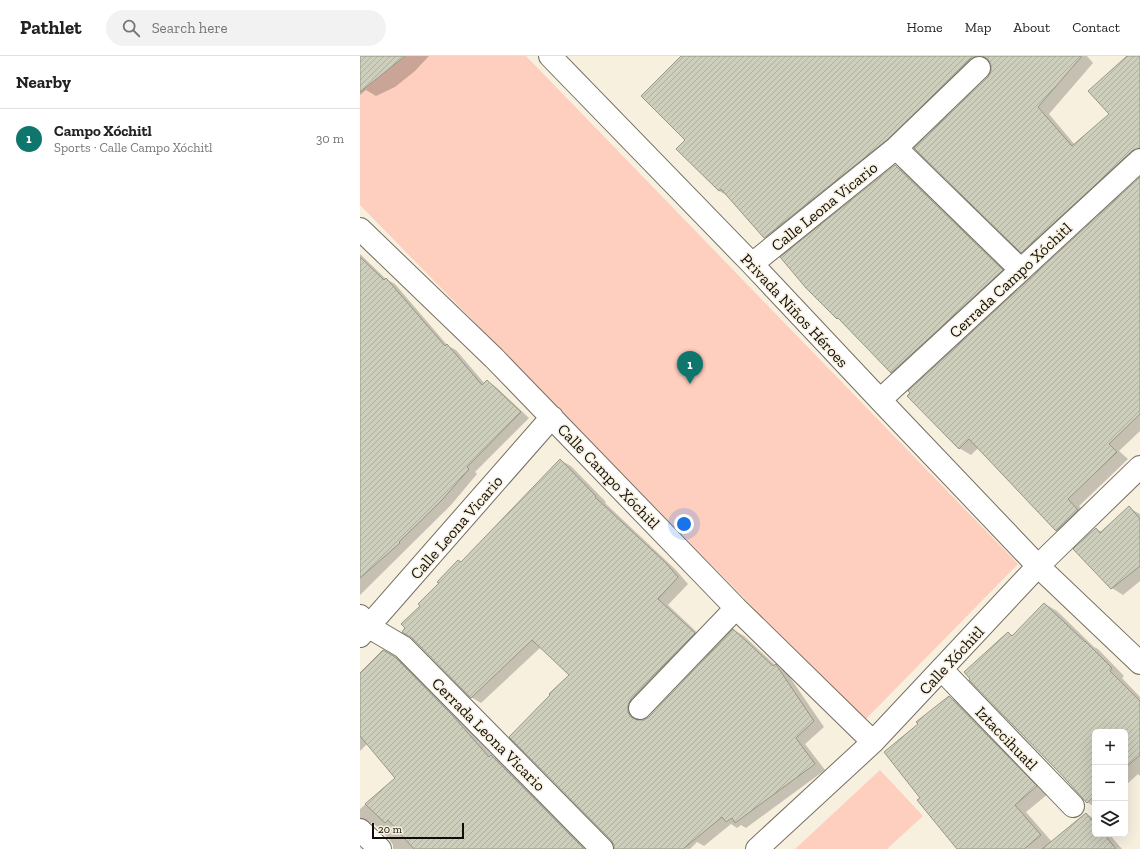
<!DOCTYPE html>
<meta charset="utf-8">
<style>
body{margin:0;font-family:"Zilla Slab",serif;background:#f2f2f2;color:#222}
.controls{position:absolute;right:12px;bottom:12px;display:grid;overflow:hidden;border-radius:6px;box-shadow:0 4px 16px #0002}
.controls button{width:36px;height:36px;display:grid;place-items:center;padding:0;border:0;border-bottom:1px solid #e0e0e0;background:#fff;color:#222;font:20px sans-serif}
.scale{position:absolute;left:12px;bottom:10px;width:92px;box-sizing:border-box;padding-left:4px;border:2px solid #100d08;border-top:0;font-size:11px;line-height:14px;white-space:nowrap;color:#100d08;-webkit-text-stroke:3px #f8f0df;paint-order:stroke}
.you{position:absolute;left:324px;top:468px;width:14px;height:14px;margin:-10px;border:3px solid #fff;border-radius:50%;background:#1a73e8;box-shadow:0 0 0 6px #1a73e833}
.badge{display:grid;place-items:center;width:26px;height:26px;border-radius:50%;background:#0f766e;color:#fff;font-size:13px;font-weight:700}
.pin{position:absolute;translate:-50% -33px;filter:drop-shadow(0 1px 2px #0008)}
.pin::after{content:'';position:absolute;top:21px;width:14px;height:12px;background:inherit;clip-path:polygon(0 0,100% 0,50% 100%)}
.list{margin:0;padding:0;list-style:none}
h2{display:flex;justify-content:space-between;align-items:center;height:52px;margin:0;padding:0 16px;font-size:17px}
h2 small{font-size:13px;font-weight:400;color:#767676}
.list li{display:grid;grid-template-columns:26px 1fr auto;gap:12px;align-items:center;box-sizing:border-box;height:60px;padding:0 16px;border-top:1px solid #e0e0e0}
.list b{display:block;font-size:15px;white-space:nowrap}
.list p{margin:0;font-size:13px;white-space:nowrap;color:#767676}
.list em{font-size:13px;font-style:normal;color:#767676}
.icon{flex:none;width:22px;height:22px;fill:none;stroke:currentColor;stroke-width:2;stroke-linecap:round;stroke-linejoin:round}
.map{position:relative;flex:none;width:780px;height:793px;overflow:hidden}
header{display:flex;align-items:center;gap:24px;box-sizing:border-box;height:56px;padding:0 20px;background:#fff;border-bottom:1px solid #e0e0e0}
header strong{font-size:19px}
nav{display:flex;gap:22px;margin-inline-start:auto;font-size:14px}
.search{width:280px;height:36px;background:#f2f2f2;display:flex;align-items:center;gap:10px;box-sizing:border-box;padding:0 14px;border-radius:22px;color:#767676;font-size:15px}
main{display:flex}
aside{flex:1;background:#fff}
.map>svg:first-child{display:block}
.green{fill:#fecebf}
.shadow{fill:#0003}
.building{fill:url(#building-hatch);stroke:#969786}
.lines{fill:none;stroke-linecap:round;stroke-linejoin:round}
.street-casing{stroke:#766f60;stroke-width:24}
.street{stroke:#fff;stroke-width:22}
.labels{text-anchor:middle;stroke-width:3;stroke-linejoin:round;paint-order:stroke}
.street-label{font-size:16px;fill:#100d08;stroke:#f8f0df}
</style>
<header>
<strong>Pathlet</strong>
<div class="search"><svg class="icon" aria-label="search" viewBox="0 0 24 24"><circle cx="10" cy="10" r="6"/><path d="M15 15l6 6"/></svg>Search here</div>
<nav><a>Home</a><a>Map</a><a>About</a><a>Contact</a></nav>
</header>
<main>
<aside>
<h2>Nearby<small></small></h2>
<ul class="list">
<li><span class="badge">1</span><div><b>Campo Xóchitl</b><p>Sports · Calle Campo Xóchitl</p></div><em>30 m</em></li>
</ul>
</aside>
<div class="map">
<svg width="780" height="793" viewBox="0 0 780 793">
<defs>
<pattern id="building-hatch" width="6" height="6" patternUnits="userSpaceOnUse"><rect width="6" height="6" fill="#cdcebc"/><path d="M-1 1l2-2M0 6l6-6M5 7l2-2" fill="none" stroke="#afb0a0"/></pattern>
</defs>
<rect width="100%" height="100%" fill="#f8f0df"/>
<path class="green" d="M 0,0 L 166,0 L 658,508 L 504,665 L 0,149 Z
M 520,714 L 563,760 L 527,793 L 435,793 Z"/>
<path class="shadow" d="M 0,0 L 69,0 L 55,15 L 35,31 L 16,40 L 6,34 L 0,39 Z
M 321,0 L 727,0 L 733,7 L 689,58 L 715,89 L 751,58 L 768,0 L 780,0 L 780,104 L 673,202 L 662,196 L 629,21 L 632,15 L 631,6 L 628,6 L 622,9 L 416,188 L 405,181 L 368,140 L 359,135 L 326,84 Z
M 535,110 L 546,116 L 652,220 L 542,322 L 532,316 L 481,264 L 478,262 Z
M 780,122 L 780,375 L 759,395 L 768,403 L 719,450 L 729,461 L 708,481 L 697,474 L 619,391 L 611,399 L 599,392 Z
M 0,198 L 26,223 L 35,228 L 88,290 L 96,294 L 125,328 L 127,325 L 136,331 L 169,362 L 115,416 L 117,418 L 91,449 L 0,539 Z
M 200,404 L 211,410 L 246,446 L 245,447 L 316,514 L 328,528 L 308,549 L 344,583 L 278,662 L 280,665 L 284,665 L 290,661 L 374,574 L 384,580 L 415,609 L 427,617 L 464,671 L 445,688 L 465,714 L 386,772 L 381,769 L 377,772 L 371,768 L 344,790 L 337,786 L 330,793 L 255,793 L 210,619 L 181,591 L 121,647 L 111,641 Z
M 769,452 L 780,458 L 780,525 L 763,539 L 752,532 L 736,473 L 742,476 Z
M 685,548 L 697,555 L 734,591 L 738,593 L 764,620 L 762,622 L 780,641 L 780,720 L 778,718 L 765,730 L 765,676 L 735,676 L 735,751 L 727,746 L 648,577 L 653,580 Z
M 24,595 L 46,608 L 103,667 L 134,701 L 142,706 L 228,793 L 33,793 L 33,789 L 29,783 L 13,767 L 8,767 L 0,773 L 0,753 L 36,722 L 9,689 L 7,688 L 0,695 L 0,618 Z
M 589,641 L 602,648 L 688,738 L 666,756 L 692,786 L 726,758 L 735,763 L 735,778 L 749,778 L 762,793 L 598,793 L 561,742 L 560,668 Z"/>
<path class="building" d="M 0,0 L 45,0 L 0,36 Z
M 321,0 L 616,0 L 610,3 L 528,83 L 404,182 L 361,133 L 359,135 L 316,93 L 325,84 L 281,40 Z
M 622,0 L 722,0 L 678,51 L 712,90 L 749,58 L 728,35 L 767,0 L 780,0 L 780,92 L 772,95 L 661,197 L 554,92 L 628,21 L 631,15 L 631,9 L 628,3 Z
M 535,109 L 643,214 L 531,317 L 478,262 L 477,263 L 446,232 L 420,201 Z
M 780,121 L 780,358 L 749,388 L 757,396 L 708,443 L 718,454 L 696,475 L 609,383 L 599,393 L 547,340 L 550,337 L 548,335 Z
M 0,201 L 24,224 L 26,222 L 85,290 L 87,288 L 122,329 L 127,324 L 161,356 L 107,411 L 109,413 L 82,444 L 39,486 L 40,487 L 0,522 Z
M 200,403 L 236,440 L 235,441 L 306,507 L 318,521 L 298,543 L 335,577 L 271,643 L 268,649 L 268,656 L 271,661 L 277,664 L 284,664 L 289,661 L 373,573 L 413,610 L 416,608 L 417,610 L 454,665 L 436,682 L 455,708 L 375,767 L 372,762 L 366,766 L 362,761 L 323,793 L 254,793 L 254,789 L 251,784 L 149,681 L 190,639 L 189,638 L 209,619 L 172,584 L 111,642 L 52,582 L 42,576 L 45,572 L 41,568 L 60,550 L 58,548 L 79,527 L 77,526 L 98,504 L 101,506 Z
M 769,450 L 780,463 L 780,510 L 751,533 L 713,493 L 736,472 L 740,477 Z
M 684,547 L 725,586 L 725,585 L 752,612 L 750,615 L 780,645 L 780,699 L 765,712 L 765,676 L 735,676 L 735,739 L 727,747 L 699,716 L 609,624 L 610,623 L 604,616 L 648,576 L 652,580 Z
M 23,594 L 35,601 L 93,660 L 129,701 L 131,699 L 224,793 L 54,793 L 28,764 L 25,767 L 5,748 L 35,722 L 0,680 L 0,617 Z
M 589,640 L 677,730 L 655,749 L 681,779 L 664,793 L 597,793 L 557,744 L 560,742 L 524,696 L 558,668 L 556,666 Z
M 726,757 L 735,768 L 735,778 L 744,778 L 756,793 L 682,793 Z"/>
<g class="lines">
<g class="street-casing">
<path id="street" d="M 190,0 L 392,208 L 520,344 L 678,510 L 780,607
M 536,92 L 661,214
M 0,173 L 134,302 L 376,552 L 513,686
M 392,208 L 536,92 L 619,12
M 520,344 L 780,104
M 0,560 L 9,571 L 43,591 L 242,793
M 0,580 L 192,361
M 582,614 L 713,750
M 280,652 L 376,552
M 0,774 L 20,793
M 397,793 L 513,686 L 678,510 L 780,411"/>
</g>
<use href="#street" class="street"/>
</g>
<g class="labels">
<g class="street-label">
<text transform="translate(464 150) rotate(-39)" y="6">Calle Leona Vicario</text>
<text transform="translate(650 224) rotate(-43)" y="6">Cerrada Campo Xóchitl</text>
<text transform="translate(435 254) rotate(47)" y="6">Privada Niños Héroes</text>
<text transform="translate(249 420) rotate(46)" y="6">Calle Campo Xóchitl</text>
<text transform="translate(96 471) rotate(-49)" y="6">Calle Leona Vicario</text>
<text transform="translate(591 604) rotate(-47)" y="6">Calle Xóchitl</text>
<text transform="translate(129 678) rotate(45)" y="6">Cerrada Leona Vicario</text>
<text transform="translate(647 682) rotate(46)" y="6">Iztaccihuatl</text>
</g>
</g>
</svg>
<div class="controls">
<button>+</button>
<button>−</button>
<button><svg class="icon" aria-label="layers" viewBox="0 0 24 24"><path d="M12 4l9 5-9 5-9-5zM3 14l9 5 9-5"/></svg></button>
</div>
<div class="scale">20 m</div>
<div class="you"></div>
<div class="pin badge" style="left:330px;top:328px">1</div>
</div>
</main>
